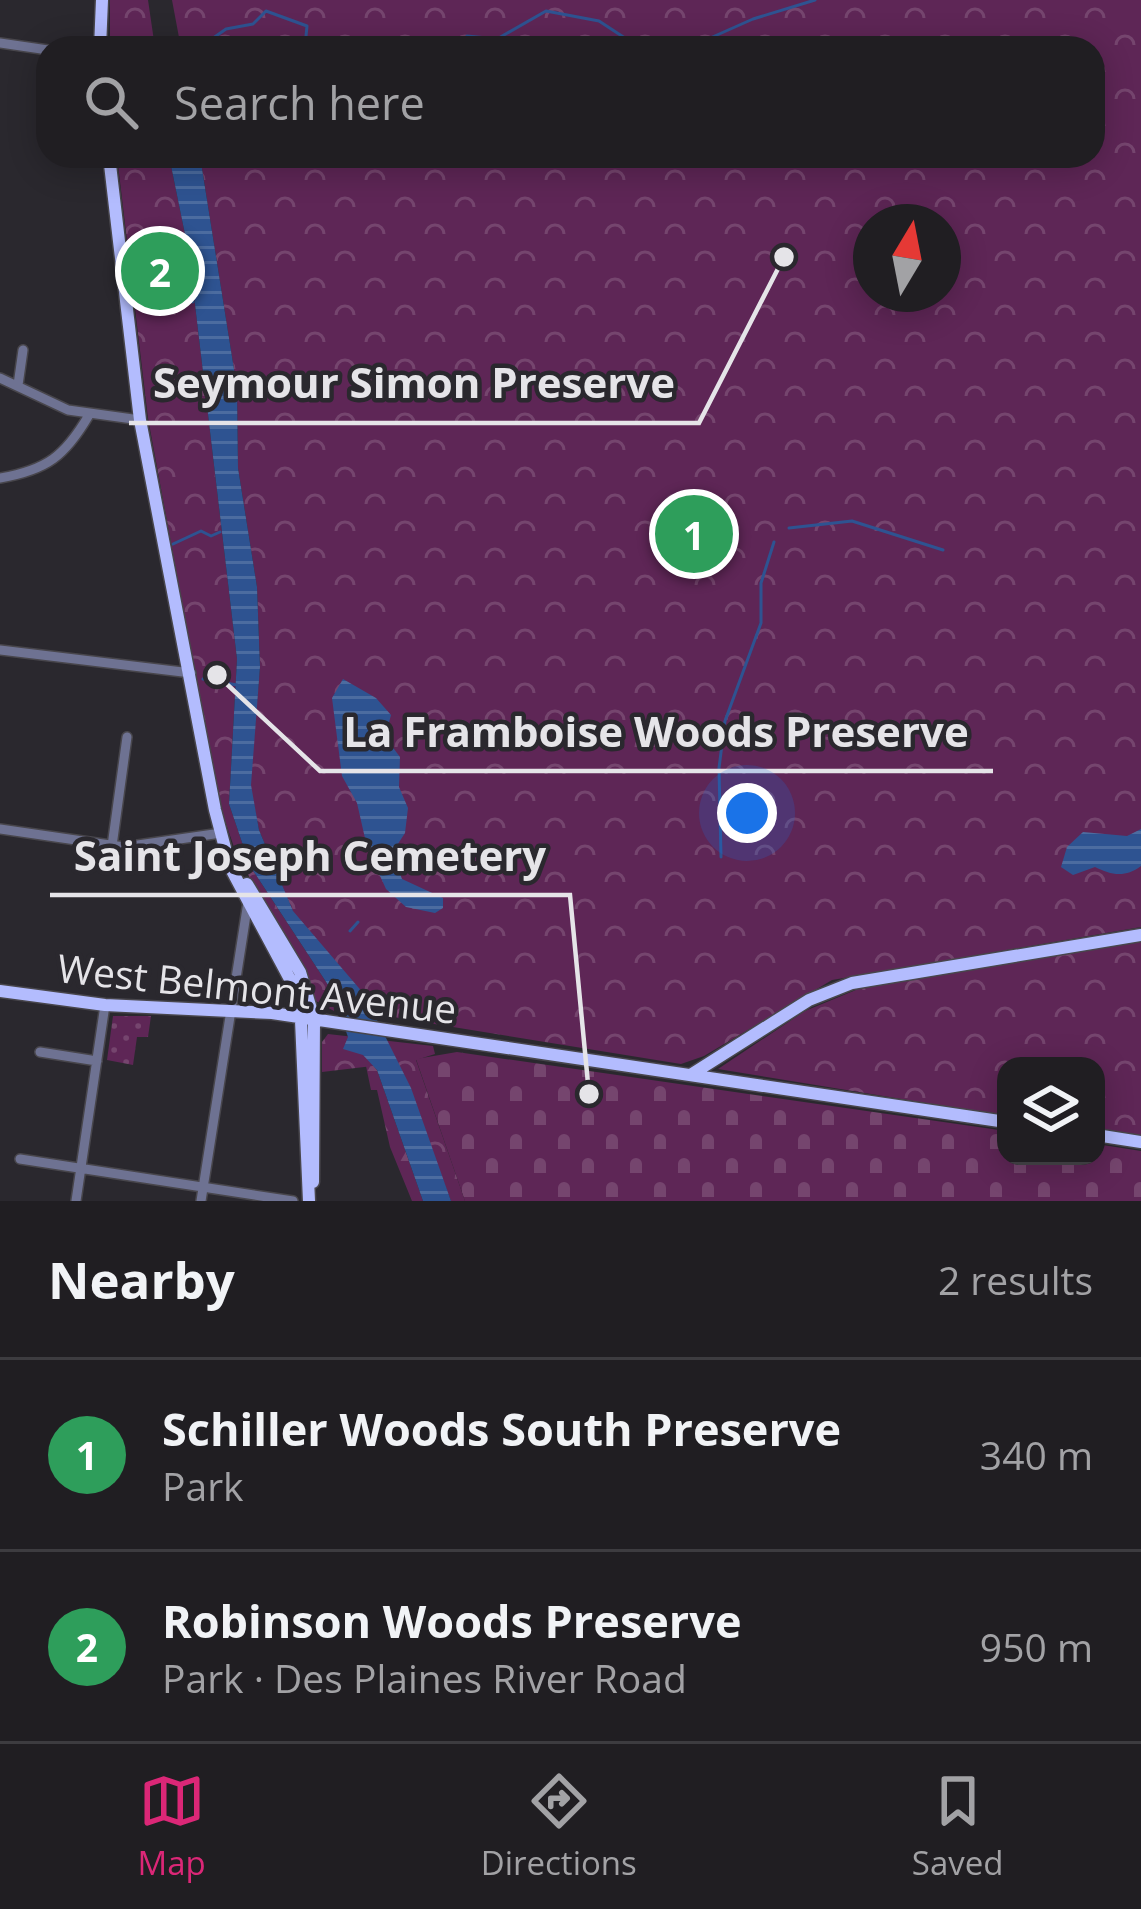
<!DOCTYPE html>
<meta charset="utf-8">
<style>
body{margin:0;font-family:"Open Sans",sans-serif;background:#28272a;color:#f1f3f6}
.controls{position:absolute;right:36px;bottom:36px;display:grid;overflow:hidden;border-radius:24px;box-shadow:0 6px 30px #0003}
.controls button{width:108px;height:108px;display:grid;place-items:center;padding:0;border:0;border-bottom:3px solid #3d3c40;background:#201e22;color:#f1f3f6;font:60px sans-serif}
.compass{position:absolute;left:853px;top:204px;width:108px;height:108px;border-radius:50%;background:#201e22;box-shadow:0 6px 30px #0003;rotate:10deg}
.you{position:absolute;left:747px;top:813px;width:42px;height:42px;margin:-30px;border:9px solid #fff;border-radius:50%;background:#1a73e8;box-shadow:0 0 0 18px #1a73e833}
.badge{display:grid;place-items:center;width:78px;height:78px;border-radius:50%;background:#db2777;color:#fff;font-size:39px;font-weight:700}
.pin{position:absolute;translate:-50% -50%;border:6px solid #fff;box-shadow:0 3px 12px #0006}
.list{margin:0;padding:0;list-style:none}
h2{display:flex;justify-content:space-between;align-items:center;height:156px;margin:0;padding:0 48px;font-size:51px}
h2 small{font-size:39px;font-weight:400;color:#a2a2a5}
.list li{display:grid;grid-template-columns:78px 1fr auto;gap:36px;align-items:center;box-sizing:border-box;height:192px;padding:0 48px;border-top:3px solid #3d3c40}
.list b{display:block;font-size:45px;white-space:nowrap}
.list p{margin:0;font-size:39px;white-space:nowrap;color:#a2a2a5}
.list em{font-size:39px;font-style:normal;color:#a2a2a5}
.icon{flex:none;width:66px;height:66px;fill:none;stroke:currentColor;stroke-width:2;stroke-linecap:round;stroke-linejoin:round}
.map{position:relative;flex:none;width:1141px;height:1201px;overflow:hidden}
.search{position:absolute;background:#201e22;box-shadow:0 6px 30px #0003;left:36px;right:36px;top:36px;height:132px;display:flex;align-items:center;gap:30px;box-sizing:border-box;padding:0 42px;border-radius:36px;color:#a2a2a5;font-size:45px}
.sheet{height:540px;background:#201e22}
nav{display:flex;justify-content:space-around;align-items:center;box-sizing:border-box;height:168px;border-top:3px solid #3d3c40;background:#201e22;font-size:33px;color:#a2a2a5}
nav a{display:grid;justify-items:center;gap:6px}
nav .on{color:#db2777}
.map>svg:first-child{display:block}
.grass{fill:url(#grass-dots)}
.forest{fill:url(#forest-firs)}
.cemetery{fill:url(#cemetery-stones)}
.park{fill:url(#park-crowns);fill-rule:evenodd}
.water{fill:url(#water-rules)}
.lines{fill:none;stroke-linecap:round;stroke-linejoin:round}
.stream{stroke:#2e5391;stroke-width:3}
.minor-casing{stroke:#48464c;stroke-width:12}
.major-casing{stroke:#48464c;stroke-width:15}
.minor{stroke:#6e7292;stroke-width:9}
.major{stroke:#b3bcfe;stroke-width:12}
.labels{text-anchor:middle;stroke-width:9;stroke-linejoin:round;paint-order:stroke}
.street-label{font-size:39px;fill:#e5e4e8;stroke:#2a282e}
.leader{fill:none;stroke:#e5e4e8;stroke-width:4.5}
.callout-dot{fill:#e5e4e8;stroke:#2a282e;stroke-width:4.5}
.callout-label{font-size:42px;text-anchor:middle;font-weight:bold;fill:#e5e4e8;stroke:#2a282e;stroke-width:9;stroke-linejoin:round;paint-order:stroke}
</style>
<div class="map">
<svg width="1141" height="1201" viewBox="0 0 1141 1201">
<defs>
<pattern id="grass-dots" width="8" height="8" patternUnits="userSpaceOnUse" patternTransform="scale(3)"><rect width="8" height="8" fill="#5e2656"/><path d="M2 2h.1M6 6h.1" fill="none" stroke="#75456e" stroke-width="1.8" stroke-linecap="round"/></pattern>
<pattern id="forest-firs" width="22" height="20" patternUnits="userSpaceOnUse" patternTransform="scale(3)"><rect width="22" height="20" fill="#5e2656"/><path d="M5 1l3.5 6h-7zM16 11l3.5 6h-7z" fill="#75456e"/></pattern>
<pattern id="cemetery-stones" width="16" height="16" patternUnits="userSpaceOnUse" patternTransform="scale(3)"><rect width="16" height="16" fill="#5e2656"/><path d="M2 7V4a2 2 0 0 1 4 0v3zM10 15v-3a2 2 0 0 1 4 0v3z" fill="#75456e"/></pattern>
<pattern id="park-crowns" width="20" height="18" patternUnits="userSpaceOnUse" patternTransform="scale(3)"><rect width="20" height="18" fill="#5e2656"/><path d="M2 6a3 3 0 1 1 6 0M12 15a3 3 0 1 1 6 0" fill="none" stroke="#75456e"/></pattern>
<pattern id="water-rules" width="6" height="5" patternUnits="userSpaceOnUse" patternTransform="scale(3)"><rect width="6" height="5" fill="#2e5391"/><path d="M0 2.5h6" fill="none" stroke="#4c6ca0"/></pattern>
</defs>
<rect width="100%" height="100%" fill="#2a282e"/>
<path class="grass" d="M 113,1016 L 151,1016 L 148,1037 L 137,1037 L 133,1065 L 107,1060 Z"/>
<path class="forest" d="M 364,1055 L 377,1070 L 423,1201 L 412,1201 L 390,1147 L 377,1090 L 371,1090 L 366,1066 L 358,1067 Z"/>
<path class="cemetery" d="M 457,1052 L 1006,1131 L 1006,1156 L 1096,1156 L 1096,1144 L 1141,1151 L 1141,1201 L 465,1201 L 416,1059 Z"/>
<path class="park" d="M 110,0 L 148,0 L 155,48 L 110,48 Z
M 172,0 L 1141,0 L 1141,927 L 832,980 L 704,1056 L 681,1064 L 373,1014 L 364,994 L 320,950 L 293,912 L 259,830 L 250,785 L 260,667 L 257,587 L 238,468 L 237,388 L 200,156 L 1093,156 L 1093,48 L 181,48 ZM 871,222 L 943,222 L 943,294 L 871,294 Z
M 117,156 L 169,156 L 189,254 L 237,659 L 229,804 L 250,866 L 332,991 L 334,1011 L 316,1001 L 235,850 L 219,803 L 148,418 Z
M 1141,942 L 1141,1136 L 1096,1129 L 1096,1066 L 1006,1066 L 1006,1116 L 718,1069 L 805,1011 L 868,985 Z
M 328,1034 L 433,1046 L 435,1054 L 416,1060 L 465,1201 L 451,1201 L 398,1063 L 322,1072 L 322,1042 Z"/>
<path class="water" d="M 169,156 L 200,156 L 237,388 L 238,468 L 257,587 L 260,667 L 251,785 L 259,830 L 293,911 L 364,994 L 411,1088 L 451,1201 L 423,1201 L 377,1070 L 363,1055 L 343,1049 L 348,1037 L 332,991 L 250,866 L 229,804 L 237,659 L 189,254 Z
M 343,679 L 376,698 L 391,715 L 385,737 L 400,757 L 399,787 L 408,808 L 405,833 L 392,853 L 402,879 L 443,898 L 443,908 L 435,913 L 406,907 L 386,889 L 367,847 L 357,803 L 342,776 L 332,698 Z
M 1141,829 L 1141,866 C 1125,878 1111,875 1095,867 L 1073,875 L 1061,867 L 1067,847 L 1083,832 L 1127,836 Z"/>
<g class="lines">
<path class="stream" d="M 199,48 L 226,29 L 253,24 L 266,11 L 307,26 L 305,46 L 296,48
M 459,48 L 467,36 L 497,39 L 546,11 L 599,21 L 631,42 L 690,47 L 753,19 L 815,0
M 131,259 L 193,302
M 789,528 L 852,521 L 943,550
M 173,544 L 201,531 L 211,536 L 220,532
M 203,679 L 237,685
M 721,857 L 719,768 L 725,721 L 761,623 L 761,583 L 774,542
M 350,931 L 358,922"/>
<g class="minor-casing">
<path id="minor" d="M 0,43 L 48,50
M 0,378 L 68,410 L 140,420
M 18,385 L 23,350
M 0,478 C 47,470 65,456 89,415
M 0,650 L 191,673
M 0,829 L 124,847 L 221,833
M 112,846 L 127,737
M 40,1052 L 97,1061
M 20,1159 L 293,1201
M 76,1201 L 105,1005
M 201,1201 L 248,902"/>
</g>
<g class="major-casing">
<path id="major" d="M 100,48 L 102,0
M 109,156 L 140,420 L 215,810 L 230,867 L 300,998 L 309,1201
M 247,884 L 300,972 L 314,1019 L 313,1182
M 0,991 L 105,1005 L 272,1013 L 1006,1122
M 692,1074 L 809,1000 L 852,983 L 1141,935
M 1096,1135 L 1141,1142"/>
</g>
<use href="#minor" class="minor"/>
<use href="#major" class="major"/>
</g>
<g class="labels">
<g class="street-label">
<text transform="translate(257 989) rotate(6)" y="14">West Belmont Avenue</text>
</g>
</g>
<path class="leader" d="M784 257L699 423H129M217 675L320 771H993M589 1094L570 895H50"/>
<g class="callout-dot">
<circle cx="784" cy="257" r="12"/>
<circle cx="217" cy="675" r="12"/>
<circle cx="589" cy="1094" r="12"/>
</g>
<g class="callout-label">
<text x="414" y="398">Seymour Simon Preserve</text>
<text x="656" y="747">La Framboise Woods Preserve</text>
<text x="310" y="871">Saint Joseph Cemetery</text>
</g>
</svg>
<div class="controls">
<button><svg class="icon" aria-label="layers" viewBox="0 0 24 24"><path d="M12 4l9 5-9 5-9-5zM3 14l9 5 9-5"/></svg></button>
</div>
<svg class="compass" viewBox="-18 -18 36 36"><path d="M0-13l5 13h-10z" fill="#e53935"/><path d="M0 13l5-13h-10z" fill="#a2a2a5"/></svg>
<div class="you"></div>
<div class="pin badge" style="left:694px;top:534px;background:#2e9e5b">1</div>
<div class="pin badge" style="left:160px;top:271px;background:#2e9e5b">2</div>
<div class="search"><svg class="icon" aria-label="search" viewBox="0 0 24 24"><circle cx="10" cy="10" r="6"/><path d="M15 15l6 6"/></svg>Search here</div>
</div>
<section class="sheet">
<h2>Nearby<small>2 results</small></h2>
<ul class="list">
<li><span class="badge" style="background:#2e9e5b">1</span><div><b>Schiller Woods South Preserve</b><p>Park</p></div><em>340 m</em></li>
<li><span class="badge" style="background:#2e9e5b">2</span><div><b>Robinson Woods Preserve</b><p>Park · Des Plaines River Road</p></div><em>950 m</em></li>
</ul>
</section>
<nav>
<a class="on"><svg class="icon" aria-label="map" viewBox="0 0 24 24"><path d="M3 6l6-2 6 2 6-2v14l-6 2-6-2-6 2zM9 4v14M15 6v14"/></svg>Map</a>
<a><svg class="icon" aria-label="directions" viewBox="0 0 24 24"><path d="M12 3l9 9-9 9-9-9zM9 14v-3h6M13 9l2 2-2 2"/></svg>Directions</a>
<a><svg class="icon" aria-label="saved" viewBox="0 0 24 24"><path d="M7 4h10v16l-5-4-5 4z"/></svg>Saved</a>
</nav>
